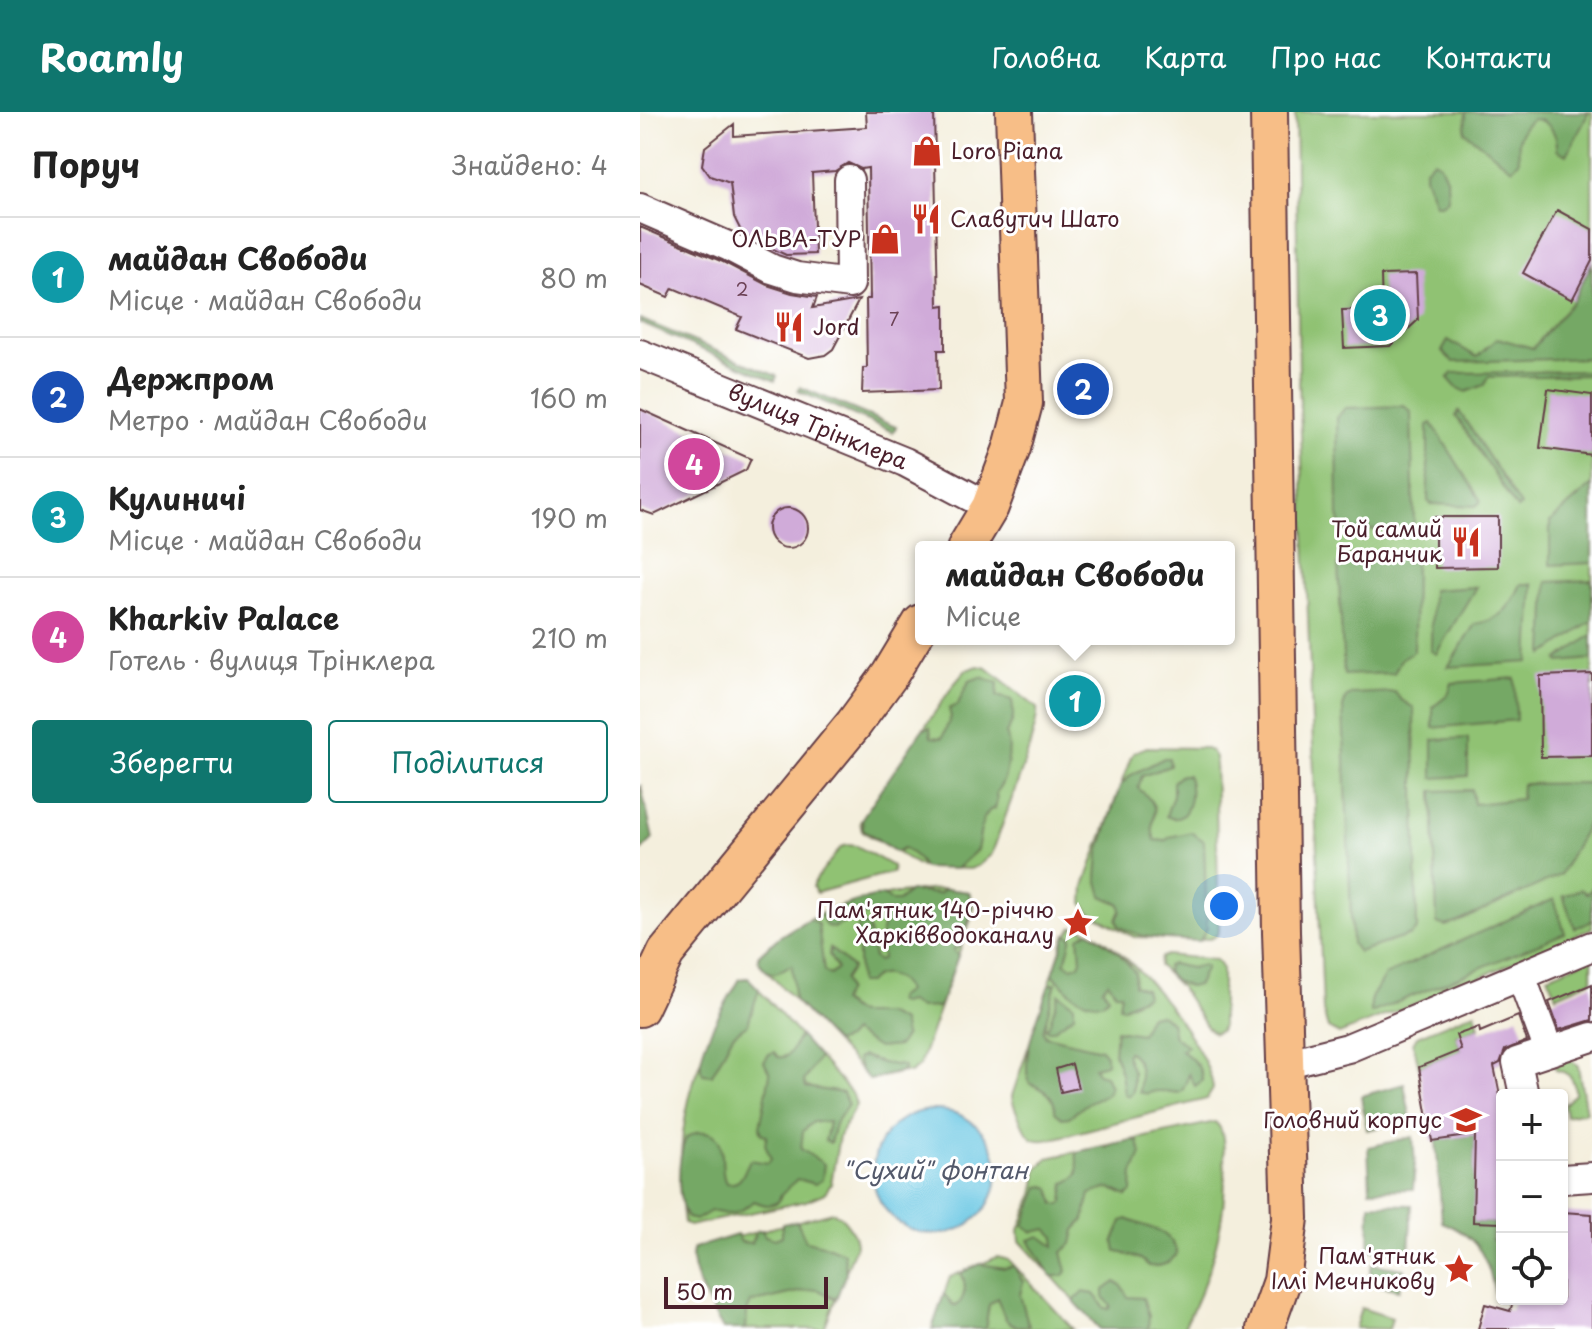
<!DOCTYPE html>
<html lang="uk">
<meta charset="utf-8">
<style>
body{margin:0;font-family:"Playpen Sans",sans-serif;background:#f6f6f6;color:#222}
.controls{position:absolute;right:24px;bottom:24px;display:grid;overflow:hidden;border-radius:8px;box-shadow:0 2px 6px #0004}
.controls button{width:72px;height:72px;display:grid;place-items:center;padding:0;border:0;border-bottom:2px solid #e0e0e0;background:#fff;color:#222;font:40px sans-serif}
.scale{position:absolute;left:24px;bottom:20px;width:164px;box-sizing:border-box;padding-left:8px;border:4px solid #4a1f2b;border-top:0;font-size:22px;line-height:28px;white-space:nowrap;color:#4a1f2b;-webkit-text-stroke:6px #fff;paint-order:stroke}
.you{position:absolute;left:584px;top:794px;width:28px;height:28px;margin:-20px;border:6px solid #fff;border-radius:50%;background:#1a73e8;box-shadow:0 0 0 12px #1a73e833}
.badge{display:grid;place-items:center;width:52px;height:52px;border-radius:50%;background:#0f766e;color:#fff;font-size:26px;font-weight:700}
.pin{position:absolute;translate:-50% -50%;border:4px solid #fff;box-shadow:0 2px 8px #0006}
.popup{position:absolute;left:275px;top:429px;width:320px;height:104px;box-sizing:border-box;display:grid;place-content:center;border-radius:8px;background:#fff;filter:drop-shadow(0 2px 6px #0005);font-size:26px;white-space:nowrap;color:#767676}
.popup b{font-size:30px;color:#222}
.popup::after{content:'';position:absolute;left:50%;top:100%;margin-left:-16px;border:16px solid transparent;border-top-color:#fff}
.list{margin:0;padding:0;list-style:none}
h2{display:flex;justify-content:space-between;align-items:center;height:104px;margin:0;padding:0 32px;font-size:34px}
h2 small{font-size:26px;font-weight:400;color:#767676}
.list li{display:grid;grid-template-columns:52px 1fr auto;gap:24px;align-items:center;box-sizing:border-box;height:120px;padding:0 32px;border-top:2px solid #e0e0e0}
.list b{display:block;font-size:30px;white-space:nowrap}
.list p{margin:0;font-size:26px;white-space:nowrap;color:#767676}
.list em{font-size:26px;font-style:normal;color:#767676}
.actions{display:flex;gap:16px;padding:24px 32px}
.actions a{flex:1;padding:18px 0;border:2px solid #0f766e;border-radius:8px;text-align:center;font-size:28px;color:#0f766e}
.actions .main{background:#0f766e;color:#fff}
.icon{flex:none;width:44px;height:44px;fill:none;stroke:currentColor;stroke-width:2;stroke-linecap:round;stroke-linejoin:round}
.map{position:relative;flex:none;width:952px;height:1217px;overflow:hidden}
header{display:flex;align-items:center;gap:48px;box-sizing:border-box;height:112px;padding:0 40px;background:#0f766e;color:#fff}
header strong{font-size:38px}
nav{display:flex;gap:44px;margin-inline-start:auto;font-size:28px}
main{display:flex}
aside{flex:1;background:#fff}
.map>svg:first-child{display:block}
.green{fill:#90c273;stroke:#6d704f;stroke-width:2}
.forest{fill:#74a865;stroke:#5f6448;stroke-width:2}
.water{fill:#64c5e2;stroke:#577286;stroke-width:2}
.building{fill:#d0abd9}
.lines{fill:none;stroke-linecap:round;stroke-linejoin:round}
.minor-casing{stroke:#643e46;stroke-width:32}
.major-casing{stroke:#643e46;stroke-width:40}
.minor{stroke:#fff;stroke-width:28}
.major{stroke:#f7be87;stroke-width:36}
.labels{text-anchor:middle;stroke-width:6;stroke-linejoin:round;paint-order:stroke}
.number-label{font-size:18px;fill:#6c4256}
.poi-label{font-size:22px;fill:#4a1f2b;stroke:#fff;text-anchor:end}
.street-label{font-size:22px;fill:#4a1f2b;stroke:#fff}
.water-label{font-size:24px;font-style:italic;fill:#53596b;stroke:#fff}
</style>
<header>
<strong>Roamly</strong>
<nav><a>Головна</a><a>Карта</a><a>Про нас</a><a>Контакти</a></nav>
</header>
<main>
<aside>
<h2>Поруч<small>Знайдено: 4</small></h2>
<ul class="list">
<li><span class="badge" style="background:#0f9aa8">1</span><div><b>майдан Свободи</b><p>Місце · майдан Свободи</p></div><em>80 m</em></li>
<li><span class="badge" style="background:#1a4fb4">2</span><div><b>Держпром</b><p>Метро · майдан Свободи</p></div><em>160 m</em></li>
<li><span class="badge" style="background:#0f9aa8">3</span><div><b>Кулиничі</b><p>Місце · майдан Свободи</p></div><em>190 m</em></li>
<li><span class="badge" style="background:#d1479c">4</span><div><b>Kharkiv Palace</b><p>Готель · вулиця Трінклера</p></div><em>210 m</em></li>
</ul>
<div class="actions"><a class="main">Зберегти</a><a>Поділитися</a></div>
</aside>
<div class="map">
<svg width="952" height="1217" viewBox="0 0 952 1217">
<rect width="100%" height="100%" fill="#fff"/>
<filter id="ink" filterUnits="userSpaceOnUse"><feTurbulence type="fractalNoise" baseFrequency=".0125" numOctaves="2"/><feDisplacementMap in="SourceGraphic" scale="16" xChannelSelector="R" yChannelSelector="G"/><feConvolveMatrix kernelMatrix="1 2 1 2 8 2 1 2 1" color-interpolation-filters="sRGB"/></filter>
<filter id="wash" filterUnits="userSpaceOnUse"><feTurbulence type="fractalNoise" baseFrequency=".006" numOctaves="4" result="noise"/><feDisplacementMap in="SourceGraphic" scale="32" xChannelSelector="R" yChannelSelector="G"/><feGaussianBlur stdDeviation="1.8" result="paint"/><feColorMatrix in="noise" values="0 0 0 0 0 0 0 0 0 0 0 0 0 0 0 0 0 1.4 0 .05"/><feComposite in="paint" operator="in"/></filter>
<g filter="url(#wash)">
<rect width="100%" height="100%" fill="#f4efdd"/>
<path class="green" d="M 655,0 L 952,0 L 952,816 L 813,877 L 699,922 L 688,916 L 683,899 L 659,269 Z
M 338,554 L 347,556 L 397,596 C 401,614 360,717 352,742 L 338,754 L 330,757 L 281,755 L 222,719 L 220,710 L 314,572 L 326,558 Z
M 507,635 L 563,636 L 571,639 L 575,645 L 579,819 L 576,824 L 570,827 L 494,825 L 450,801 L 443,791 L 444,774 L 491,645 L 494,640 Z
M 207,733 L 217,734 L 252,754 L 253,760 L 176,781 L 173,775 L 175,769 L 201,735 Z
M 305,777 L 329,780 L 333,792 L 332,804 L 279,954 L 270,961 L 263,960 L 230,968 L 120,852 L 118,844 C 166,794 238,780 305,777 Z
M 433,815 C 474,814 571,935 573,977 L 567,987 L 412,1027 C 406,1028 398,1030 392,1026 C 385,1021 372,992 372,984 L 425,825 Z
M 526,843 L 576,848 L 582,857 L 582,914 L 580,919 L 574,921 L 567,915 L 541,876 L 519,854 L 520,846 Z
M 952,846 L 952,868 L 916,884 L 908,864 Z
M 108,866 L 213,983 L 216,993 L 199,1024 L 191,1072 L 185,1081 L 166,1089 L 49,1114 L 44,1111 C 31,1020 54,944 100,867 Z
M 835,900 L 839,915 L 816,923 L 821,938 L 779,955 L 773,931 L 777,924 Z
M 913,945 C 923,946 931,946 938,954 L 946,1000 L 926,1004 L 924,993 L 935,982 C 935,968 931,961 916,958 Z
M 575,1010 C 585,1018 583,1032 584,1044 C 589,1104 571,1164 543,1217 L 460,1217 L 380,1129 L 379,1118 L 393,1083 L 398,1056 L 408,1046 Z
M 193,1100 C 204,1104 216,1122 216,1133 L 184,1217 L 83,1217 C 73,1198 45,1156 54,1136 Z
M 357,1145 L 369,1148 L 433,1217 L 292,1217 L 310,1165 Z
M 721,1196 L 752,1206 L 749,1217 L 715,1216 Z"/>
<path class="forest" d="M 826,0 L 949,0 L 927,43 L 917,38 C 918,22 909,8 893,7 C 877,17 878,31 879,49 L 872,57 L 825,20 Z
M 794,48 L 800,52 L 807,68 L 808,87 L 801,92 L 795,92 L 785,64 L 785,56 Z
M 952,151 L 952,246 L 813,250 L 802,239 L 808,228 L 837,245 L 857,226 L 893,236 L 933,189 Z
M 0,207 L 137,264 L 135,269 L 0,211 Z
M 952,259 L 952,263 L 848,265 L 844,273 L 826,280 L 816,275 L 808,266 L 813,261 Z
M 160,275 L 256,315 L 253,320 L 158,279 Z
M 764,294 L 771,300 L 774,411 L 769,416 L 710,419 L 701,414 L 698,403 L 697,306 L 705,296 Z
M 819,299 L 881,394 L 877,397 L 816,304 Z
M 792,311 L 841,389 L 836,394 L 791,392 L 788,389 L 788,313 Z
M 952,373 L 952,451 L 910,453 L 910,410 Z
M 770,442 L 775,447 L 774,539 L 761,547 L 754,561 L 704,563 L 698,453 L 706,443 Z
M 952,468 L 952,509 L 904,543 L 907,470 Z
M 881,472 L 893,472 L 889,550 L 808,555 L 835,512 C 861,508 871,495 881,472 Z
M 836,475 L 796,542 L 791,539 L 792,478 Z
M 952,523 L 952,547 L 920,550 L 918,548 Z
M 341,565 L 358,571 L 357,584 L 372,588 C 374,602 374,611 366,621 C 372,635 367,670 356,680 L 357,689 L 355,697 L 350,698 L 343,707 L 337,738 L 316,757 L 284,756 L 275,744 L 264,736 L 256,740 L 223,717 L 222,706 L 282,618 L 290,615 L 291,625 L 302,626 L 311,605 L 309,597 L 318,592 L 329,569 Z
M 875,566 L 876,608 L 793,616 L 793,595 L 808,583 L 812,571 Z
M 755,580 L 760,587 L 774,596 L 777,817 L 771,823 L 718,840 L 712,832 L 703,595 L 706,586 L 712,582 Z
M 828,626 L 828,664 L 793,666 L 793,628 Z
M 524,646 L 529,646 L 530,654 L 502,664 L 498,676 C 529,702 505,701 515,728 L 525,729 L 530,725 L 551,720 L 564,729 L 567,816 L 560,829 C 531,827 505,829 479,814 L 477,807 L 481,799 L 480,792 L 462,784 L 457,766 L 459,741 L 480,674 L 491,663 Z
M 541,663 L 547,663 C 555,679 549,716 526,704 L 533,683 L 533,670 Z
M 952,671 L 952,704 L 920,763 L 816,811 L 805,814 L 797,811 L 793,679 L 832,678 L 834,692 L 881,687 L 882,672 Z
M 1,674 L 13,727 L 0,740 L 0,675 Z
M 952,776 L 952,809 L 935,816 L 923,784 L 941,777 L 947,782 Z
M 305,777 L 329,780 L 333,795 L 321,833 L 313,838 L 318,844 L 299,895 L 279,896 L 269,890 L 261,892 L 258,891 L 257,886 L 267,879 C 259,863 239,856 228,871 L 219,871 L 217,817 L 220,810 L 228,814 L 234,846 L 239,849 L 242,847 L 240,828 L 245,806 C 226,797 210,808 194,816 L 186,814 L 180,802 C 201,794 221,787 243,783 L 252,789 L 258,789 L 270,779 L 298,782 Z
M 914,787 L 925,821 L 731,901 L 731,886 L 745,863 Z
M 170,807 L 178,812 L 184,859 L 190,863 L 197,857 L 189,843 L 190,836 L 212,856 L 204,868 L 207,878 L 201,890 L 218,902 L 246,902 L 262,910 L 265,923 L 258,934 L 238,936 L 212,920 L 206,927 L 195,931 L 154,888 L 152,853 C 139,857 135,869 123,855 C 117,848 118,851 119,843 L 139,825 Z
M 449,819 L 478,840 L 495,860 L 494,873 L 505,877 L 507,883 L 482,896 L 479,894 L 481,881 L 476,881 L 468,870 L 462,876 L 469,884 L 462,891 C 439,892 427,879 413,862 L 425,825 L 426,822 L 432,825 L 425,851 L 431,855 L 439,853 L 441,848 L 439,825 Z
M 532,852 L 551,856 L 563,853 L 566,855 L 558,873 L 550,875 L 535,869 L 526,859 L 527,854 Z
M 108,866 L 119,877 L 108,912 L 93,923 L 72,963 L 63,962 C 51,943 89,886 100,867 Z
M 416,871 L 403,919 L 406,924 L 461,937 L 466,943 L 466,952 L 454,955 L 457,961 L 465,963 L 470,975 L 467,982 L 449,990 L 429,1005 L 422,1006 L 415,1000 C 416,984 403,976 390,972 C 379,945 400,901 409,873 Z
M 419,882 L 434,893 L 434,903 L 413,918 L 407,918 L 406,916 L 409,913 Z
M 521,902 L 531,910 L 534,925 L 548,934 L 541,938 C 550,945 563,955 562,969 L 555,974 L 549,962 C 540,989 542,979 519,979 C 510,979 508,984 499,980 C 501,967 502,947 488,940 L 486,943 L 493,960 L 493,980 L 489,984 L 484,982 L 481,961 L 474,941 L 476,918 L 501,922 L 509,904 Z
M 160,924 L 179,945 L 164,969 L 166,975 L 203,981 L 208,993 L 195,1012 L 190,1031 L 185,1029 L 189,1010 L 173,1010 L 163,1019 L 161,1037 L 184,1052 L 182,1068 L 175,1072 L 157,1067 L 141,1083 L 138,1090 C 128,1095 124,1093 114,1089 C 94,1103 96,1105 71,1099 L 56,1108 L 47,1106 C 36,1086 37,1047 46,1026 C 52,1022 57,1019 65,1020 C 91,1022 77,1057 86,1071 C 103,1074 103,1059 110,1048 L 128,1051 L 131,1047 L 125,1032 L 127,1023 L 122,1022 L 120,1015 L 130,962 L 124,950 L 129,942 L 134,940 L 138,945 C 152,947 153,932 160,924 Z
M 223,944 L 242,951 L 264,954 L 264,959 L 230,968 L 221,959 L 217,947 Z
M 764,972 L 771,1008 L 727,1018 L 721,984 Z
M 835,1023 L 834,1110 L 855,1111 L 852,1128 L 862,1130 L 862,1183 L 855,1182 C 848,1146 838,1124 802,1110 L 796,1028 Z
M 773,1025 L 775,1052 L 773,1077 L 730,1078 L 728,1035 Z
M 492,1028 L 498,1029 L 501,1042 L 493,1061 L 492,1080 L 487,1084 L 469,1076 L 450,1082 L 444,1108 L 435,1118 L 432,1132 L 422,1140 L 427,1159 L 424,1164 L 411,1164 L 389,1128 L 400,1124 L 414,1134 L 415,1125 L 407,1117 L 393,1120 L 384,1113 L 399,1075 L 405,1074 L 410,1076 L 415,1092 L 420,1093 L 423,1090 L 425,1071 C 448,1061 434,1057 437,1040 L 463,1034 L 467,1036 L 473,1032 Z
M 730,1092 L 772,1093 L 769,1141 L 729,1138 Z
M 487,1107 C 507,1116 531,1117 537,1141 C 530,1152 522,1155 509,1154 L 501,1147 L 476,1139 L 474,1129 L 482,1109 Z
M 157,1109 L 166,1129 L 187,1134 L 204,1141 L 206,1161 L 196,1187 C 191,1185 184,1180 178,1178 C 167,1176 127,1189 111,1190 L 107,1199 L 106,1217 L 83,1217 C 72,1198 45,1156 54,1136 L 97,1123 L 101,1130 L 111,1131 L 116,1119 L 122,1118 L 125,1124 L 135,1127 L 142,1124 L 142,1112 Z
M 340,1152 L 365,1156 L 374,1154 L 383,1170 L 380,1183 L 389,1214 C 362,1217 365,1202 357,1186 L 349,1193 L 345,1217 L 292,1217 L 304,1182 L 313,1193 L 317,1194 C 326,1184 327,1173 321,1161 Z
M 732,1152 L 764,1157 L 759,1178 L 728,1171 Z
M 475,1170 L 481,1173 L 488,1185 L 503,1186 L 509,1204 L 508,1217 L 460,1217 L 434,1189 L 443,1180 L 454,1182 L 465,1196 L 469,1197 L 471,1194 L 464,1185 L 464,1178 Z"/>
<path class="water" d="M233 1060a62 62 0 1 1 124 0a62 62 0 1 1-124 0Z"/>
<g id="blocks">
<path class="building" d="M 226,0 L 294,0 L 298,194 L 305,193 L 305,238 L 298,238 L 299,278 L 222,281 L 223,256 L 227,256 L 226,187 L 230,187 L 228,56 L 221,57 L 208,51 L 195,59 L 172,61 L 175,142 L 146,143 L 103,123 L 94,105 L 90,71 L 70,64 L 62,53 L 65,35 L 94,12 L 94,24 L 227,15 Z
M 917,98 L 952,117 L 952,149 L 932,188 L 883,161 Z
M 0,115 L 83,150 L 127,173 L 152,181 L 177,185 L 173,196 L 219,188 L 193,237 L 185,243 L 169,246 L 96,217 L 102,205 L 33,176 L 28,185 L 0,173 Z
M 776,162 L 778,208 L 750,234 L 704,236 L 702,198 L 742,197 L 741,163 Z
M 908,277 L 952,283 L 952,343 L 900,336 Z
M 0,297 L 111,347 L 106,358 L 14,403 L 0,398 Z
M128 416a20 20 0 1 1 40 0a20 20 0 1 1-40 0Z
M 795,405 L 858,405 L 858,455 L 795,456 Z
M 952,562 L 952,644 L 901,645 L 900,564 Z
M 952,872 L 952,908 L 919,918 L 909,890 Z
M 878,904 L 887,929 L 865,938 L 860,951 L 854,954 L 862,993 L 862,1111 L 833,1110 L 835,1023 L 792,1029 L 779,955 L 821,938 L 816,923 L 839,915 L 840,920 Z
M 432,952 L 438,976 L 421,980 L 416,957 Z
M 922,1100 L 952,1102 L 952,1217 L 838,1217 L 845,1192 L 870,1199 L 874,1187 L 922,1187 Z"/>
</g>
</g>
<g filter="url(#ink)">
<use href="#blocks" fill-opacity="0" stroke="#643e46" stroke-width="2"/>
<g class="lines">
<g class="minor-casing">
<g id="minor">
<path d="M 0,96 L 90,135 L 132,157 L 157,165 L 210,172 L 209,68"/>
<path id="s1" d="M 0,242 L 265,350 L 350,395"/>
<path d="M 881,864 L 909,939"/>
<path d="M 644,952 L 708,936 L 952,834"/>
<path d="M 884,983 L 877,950 L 952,925"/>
<path d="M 922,1067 L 952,1065"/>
</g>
</g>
<g class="major-casing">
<path id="major" d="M 326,435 L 350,395 L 372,336 L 384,291 L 374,0
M 0,896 L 26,841 L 213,613 L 249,564 L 281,511
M 625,1217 L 642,1169 L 650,1106 L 641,820 L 629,0"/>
</g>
<use href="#minor" class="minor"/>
<use href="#major" class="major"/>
</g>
</g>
<defs>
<g id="shop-bare" transform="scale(2.4)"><path d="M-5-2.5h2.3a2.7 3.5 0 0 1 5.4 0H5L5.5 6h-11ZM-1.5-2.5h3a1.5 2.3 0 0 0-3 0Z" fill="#c8321e" stroke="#fff" stroke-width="2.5" paint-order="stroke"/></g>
<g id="restaurant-bare" transform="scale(2.4)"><path d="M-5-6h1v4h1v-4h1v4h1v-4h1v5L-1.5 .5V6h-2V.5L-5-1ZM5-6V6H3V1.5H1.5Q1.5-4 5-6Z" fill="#c8321e" stroke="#fff" stroke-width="2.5" paint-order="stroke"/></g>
<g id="sight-bare" transform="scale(2.4)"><path d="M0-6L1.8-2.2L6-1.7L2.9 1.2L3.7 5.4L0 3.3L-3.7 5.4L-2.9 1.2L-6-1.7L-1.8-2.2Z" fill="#c8321e" stroke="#fff" stroke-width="2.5" paint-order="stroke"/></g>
<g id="university-bare" transform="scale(2.4)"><path d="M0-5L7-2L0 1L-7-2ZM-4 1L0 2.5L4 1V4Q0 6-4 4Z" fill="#c8321e" stroke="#fff" stroke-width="2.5" paint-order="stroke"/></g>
</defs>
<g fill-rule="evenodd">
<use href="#shop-bare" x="287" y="39"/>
<use href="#restaurant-bare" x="286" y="107"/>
<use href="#shop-bare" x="245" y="127"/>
<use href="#restaurant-bare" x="149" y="215"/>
<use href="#restaurant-bare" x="826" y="430"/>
<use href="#sight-bare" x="438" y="811"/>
<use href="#university-bare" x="826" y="1008"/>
<use href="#sight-bare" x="819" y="1157"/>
</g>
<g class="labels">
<g class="number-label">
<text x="102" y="184">2</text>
<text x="254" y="214">7</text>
</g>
<g class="poi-label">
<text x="311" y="47" text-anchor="start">Loro Piana</text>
<text x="310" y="115" text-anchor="start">Славутич Шато</text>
<text x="221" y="135">ОЛЬВА-ТУР</text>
<text x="173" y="223" text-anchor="start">Jord</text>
<text x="802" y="425">Той самий<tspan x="802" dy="25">Баранчик</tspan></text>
<text x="414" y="806">Пам'ятник 140-річчю<tspan x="414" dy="25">Харківводоканалу</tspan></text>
<text x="802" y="1016">Головний корпус</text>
<text x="795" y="1152">Пам'ятник<tspan x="795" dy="25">Іллі Мечникову</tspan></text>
</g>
<g class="street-label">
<text dy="8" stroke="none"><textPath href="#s1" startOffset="192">вулиця Трінклера</textPath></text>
</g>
<g class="water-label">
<text x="295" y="1067">"Сухий" фонтан</text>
</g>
</g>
</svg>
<div class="controls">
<button>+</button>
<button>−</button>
<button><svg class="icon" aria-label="locate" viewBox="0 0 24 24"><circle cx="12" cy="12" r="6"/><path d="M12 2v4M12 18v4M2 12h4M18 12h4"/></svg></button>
</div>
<div class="scale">50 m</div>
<div class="you"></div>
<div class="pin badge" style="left:435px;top:589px;background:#0f9aa8">1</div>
<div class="popup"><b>майдан Свободи</b>Місце</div>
<div class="pin badge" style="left:443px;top:277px;background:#1a4fb4">2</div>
<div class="pin badge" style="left:740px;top:203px;background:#0f9aa8">3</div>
<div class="pin badge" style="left:54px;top:352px;background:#d1479c">4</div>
</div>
</main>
